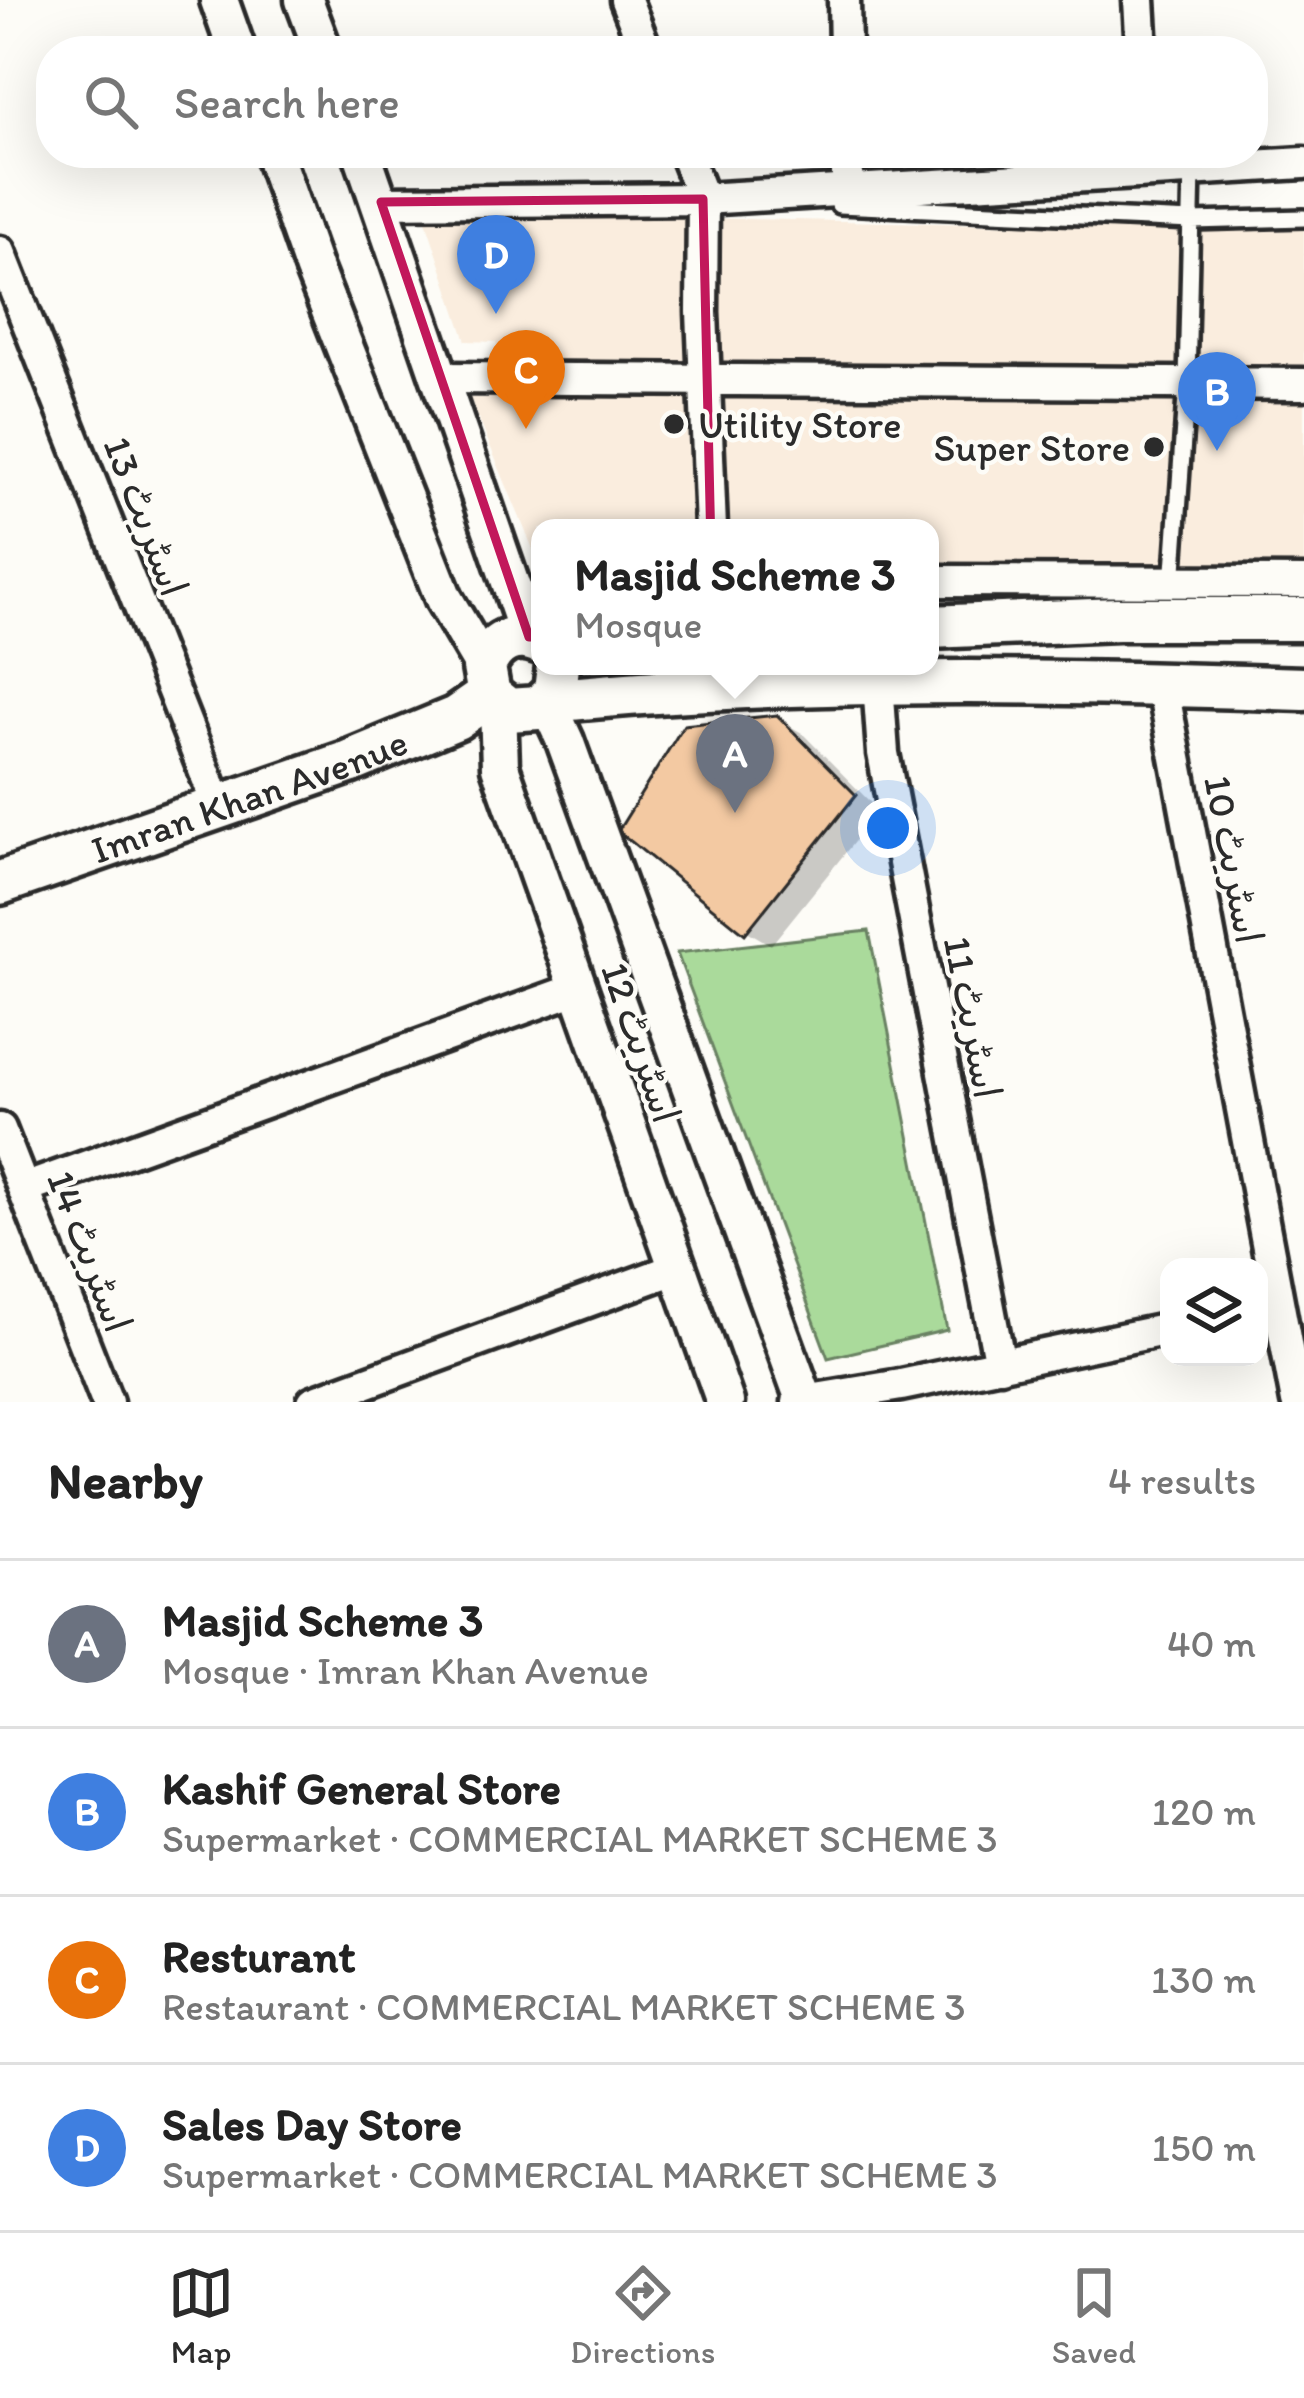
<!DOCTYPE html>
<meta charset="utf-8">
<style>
body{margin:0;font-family:Itim,"Playpen Sans Arabic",sans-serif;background:#f6f6f6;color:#222}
.controls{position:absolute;right:36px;bottom:36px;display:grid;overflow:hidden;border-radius:24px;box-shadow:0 12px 48px #0002}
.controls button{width:108px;height:108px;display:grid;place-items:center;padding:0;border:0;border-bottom:3px solid #e0e0e0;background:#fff;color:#222;font:60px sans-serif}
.you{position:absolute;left:888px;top:828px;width:42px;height:42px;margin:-30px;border:9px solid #fff;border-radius:50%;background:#1a73e8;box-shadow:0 0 0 18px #1a73e833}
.badge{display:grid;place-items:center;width:78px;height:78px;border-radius:50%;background:#2b2b2b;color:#fff;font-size:39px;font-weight:700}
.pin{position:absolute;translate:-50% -99px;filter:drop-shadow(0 3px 6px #0008)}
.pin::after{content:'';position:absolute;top:63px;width:42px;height:36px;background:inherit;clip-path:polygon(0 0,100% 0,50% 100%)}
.popup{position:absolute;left:531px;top:519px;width:408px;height:156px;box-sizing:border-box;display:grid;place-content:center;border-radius:24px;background:#fff;filter:drop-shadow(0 3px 9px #0005);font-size:39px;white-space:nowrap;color:#767676}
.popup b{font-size:45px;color:#222}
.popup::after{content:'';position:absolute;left:50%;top:100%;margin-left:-24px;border:24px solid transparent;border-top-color:#fff}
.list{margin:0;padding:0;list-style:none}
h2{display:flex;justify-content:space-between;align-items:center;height:156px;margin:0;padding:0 48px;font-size:51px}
h2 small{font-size:39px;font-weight:400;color:#767676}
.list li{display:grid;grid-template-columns:78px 1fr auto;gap:36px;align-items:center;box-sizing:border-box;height:168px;padding:0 48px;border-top:3px solid #e0e0e0}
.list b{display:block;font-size:45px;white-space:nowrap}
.list p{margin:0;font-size:39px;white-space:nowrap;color:#767676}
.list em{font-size:39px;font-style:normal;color:#767676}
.icon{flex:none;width:66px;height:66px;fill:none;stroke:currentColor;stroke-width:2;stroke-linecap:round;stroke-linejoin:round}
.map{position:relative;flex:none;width:1304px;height:1402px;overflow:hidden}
.search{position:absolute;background:#fff;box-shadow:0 12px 48px #0002;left:36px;right:36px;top:36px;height:132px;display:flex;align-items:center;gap:30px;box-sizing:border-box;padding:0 42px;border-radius:48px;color:#767676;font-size:45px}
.sheet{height:828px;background:#fff}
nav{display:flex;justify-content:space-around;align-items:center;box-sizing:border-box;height:168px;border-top:3px solid #e0e0e0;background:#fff;font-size:33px;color:#767676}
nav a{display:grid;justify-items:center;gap:6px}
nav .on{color:#2b2b2b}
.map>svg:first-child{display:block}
.built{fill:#faedde}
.green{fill:#aada9b;stroke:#6a8263;stroke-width:3}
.shadow{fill:#0003}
.building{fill:#f3c9a2;stroke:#2b2b2b;stroke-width:3}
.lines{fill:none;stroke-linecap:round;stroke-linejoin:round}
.service-casing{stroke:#2b2b2b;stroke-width:24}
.minor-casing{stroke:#2b2b2b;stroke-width:39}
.tertiary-casing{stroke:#2b2b2b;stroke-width:45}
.secondary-casing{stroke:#2b2b2b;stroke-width:51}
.service{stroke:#fdfcf7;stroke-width:15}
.minor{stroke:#fdfcf7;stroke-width:30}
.tertiary{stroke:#fdfcf7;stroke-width:36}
.secondary{stroke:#fdfcf7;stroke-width:42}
.marked{fill:none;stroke:#c2185b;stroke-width:9;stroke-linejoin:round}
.poi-dot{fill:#2b2b2b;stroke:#fdfcf7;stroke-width:4.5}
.labels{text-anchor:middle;stroke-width:9;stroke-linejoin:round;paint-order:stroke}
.poi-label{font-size:39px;fill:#2b2b2b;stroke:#fdfcf7;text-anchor:start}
.street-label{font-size:39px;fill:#2b2b2b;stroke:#fdfcf7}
</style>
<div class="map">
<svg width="1304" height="1402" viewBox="0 0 1304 1402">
<rect width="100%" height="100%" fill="#fdfcf7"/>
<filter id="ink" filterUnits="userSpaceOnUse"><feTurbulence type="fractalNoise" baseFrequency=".00833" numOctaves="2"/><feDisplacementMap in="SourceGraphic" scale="24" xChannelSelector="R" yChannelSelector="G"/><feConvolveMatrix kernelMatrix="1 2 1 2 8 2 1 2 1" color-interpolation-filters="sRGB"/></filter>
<g filter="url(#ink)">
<path class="built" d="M 423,212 L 1024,225 L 1304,215 L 1304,589 L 930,593 L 930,528 L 540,528 L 540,566 L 470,398 L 513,398 L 496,342 L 466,341 Z"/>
<path class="green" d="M 869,931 L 947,1330 L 828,1358 L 677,953 Z"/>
<path class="shadow" d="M 776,718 L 802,733 L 879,811 L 771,945 L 747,931 Z"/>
<path class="building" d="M 777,715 L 856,795 L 745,934 L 618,831 L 684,725 Z"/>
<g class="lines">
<g class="service-casing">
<path id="service" d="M 839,205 L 1192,221 L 1304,218
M 1173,585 L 1187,382 L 1192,170"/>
</g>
<g class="minor-casing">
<path id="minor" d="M 626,0 L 646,51
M 844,0 L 845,51
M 1139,0 L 1142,51
M 685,153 L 703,199 L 702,312 L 711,528
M 847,153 L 847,193
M 381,202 L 703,199 L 1304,163
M 0,252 L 219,808
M 441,378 L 1304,384
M 930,581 L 1304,582
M 878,683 L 883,753 L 1000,1365
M 1162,683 L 1297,1402
M 0,1129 L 107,1402
M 24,1189 L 579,988
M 313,1402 L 675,1269
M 798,1402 L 901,1385 L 1169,1329"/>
</g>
<g class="tertiary-casing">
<path id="tertiary" d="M 219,0 L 237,51
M 304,0 L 323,51
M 273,153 L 314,270 L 444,599 L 484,667
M 362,153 L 529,637
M 547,702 L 565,741 L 805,1402
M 498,705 L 500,767 L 725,1402"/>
</g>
<g class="secondary-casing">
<g id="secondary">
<path d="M 930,627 L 1117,619 L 1304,619"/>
<path d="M 540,642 C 515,631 493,642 484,667 L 489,695 L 508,710 L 538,708 L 555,692 L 558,666"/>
<path d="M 549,701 C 799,676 1053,680 1304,689"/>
<path id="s1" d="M 0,883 L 349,762 L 456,718 L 489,695"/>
</g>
</g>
<use href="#service" class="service"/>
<use href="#minor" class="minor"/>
<use href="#tertiary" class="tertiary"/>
<use href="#secondary" class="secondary"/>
</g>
</g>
<path class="marked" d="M 703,199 L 713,637 L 529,637 L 381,202 Z"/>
<g class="poi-dot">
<circle cx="674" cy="424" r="12"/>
<circle cx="1154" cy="447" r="12"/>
</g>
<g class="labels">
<g class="poi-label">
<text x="698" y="438">Utility Store</text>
<text x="1130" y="461" text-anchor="end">Super Store</text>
</g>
<g class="street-label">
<text transform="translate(146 516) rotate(69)" y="14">اسٹریٹ 13</text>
<text dy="14" stroke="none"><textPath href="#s1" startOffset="264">Imran Khan Avenue</textPath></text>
<text transform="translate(1234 859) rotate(79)" y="14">اسٹریٹ 10</text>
<text transform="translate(973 1017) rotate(79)" y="14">اسٹریٹ 11</text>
<text transform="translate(641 1042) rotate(71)" y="14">اسٹریٹ 12</text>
<text transform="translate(90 1251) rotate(69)" y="14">اسٹریٹ 14</text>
</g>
</g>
</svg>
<div class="controls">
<button><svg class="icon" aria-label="layers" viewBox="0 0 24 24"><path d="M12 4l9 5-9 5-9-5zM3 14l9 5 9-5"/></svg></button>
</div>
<div class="you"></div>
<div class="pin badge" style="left:735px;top:813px;background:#6b7280">A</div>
<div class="popup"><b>Masjid Scheme 3</b>Mosque</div>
<div class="pin badge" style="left:1217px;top:451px;background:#3f7fe0">B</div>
<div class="pin badge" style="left:526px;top:429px;background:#e8710a">C</div>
<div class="pin badge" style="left:496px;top:314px;background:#3f7fe0">D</div>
<div class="search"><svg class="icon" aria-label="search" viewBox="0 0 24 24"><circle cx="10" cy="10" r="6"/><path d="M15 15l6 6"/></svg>Search here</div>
</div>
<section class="sheet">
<h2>Nearby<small>4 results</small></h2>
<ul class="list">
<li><span class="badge" style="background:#6b7280">A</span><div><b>Masjid Scheme 3</b><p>Mosque · Imran Khan Avenue</p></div><em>40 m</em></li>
<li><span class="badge" style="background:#3f7fe0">B</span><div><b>Kashif General Store</b><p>Supermarket · COMMERCIAL MARKET SCHEME 3</p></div><em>120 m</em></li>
<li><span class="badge" style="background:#e8710a">C</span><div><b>Resturant</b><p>Restaurant · COMMERCIAL MARKET SCHEME 3</p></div><em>130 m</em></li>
<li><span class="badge" style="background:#3f7fe0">D</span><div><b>Sales Day Store</b><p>Supermarket · COMMERCIAL MARKET SCHEME 3</p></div><em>150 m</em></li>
</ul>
</section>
<nav>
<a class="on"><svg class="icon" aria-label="map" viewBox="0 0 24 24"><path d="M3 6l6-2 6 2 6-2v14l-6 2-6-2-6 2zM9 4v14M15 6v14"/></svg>Map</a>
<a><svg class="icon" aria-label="directions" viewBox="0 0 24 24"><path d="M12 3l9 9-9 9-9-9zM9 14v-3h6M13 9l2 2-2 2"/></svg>Directions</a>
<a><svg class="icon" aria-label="saved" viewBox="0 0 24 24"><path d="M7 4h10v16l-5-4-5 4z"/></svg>Saved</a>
</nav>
